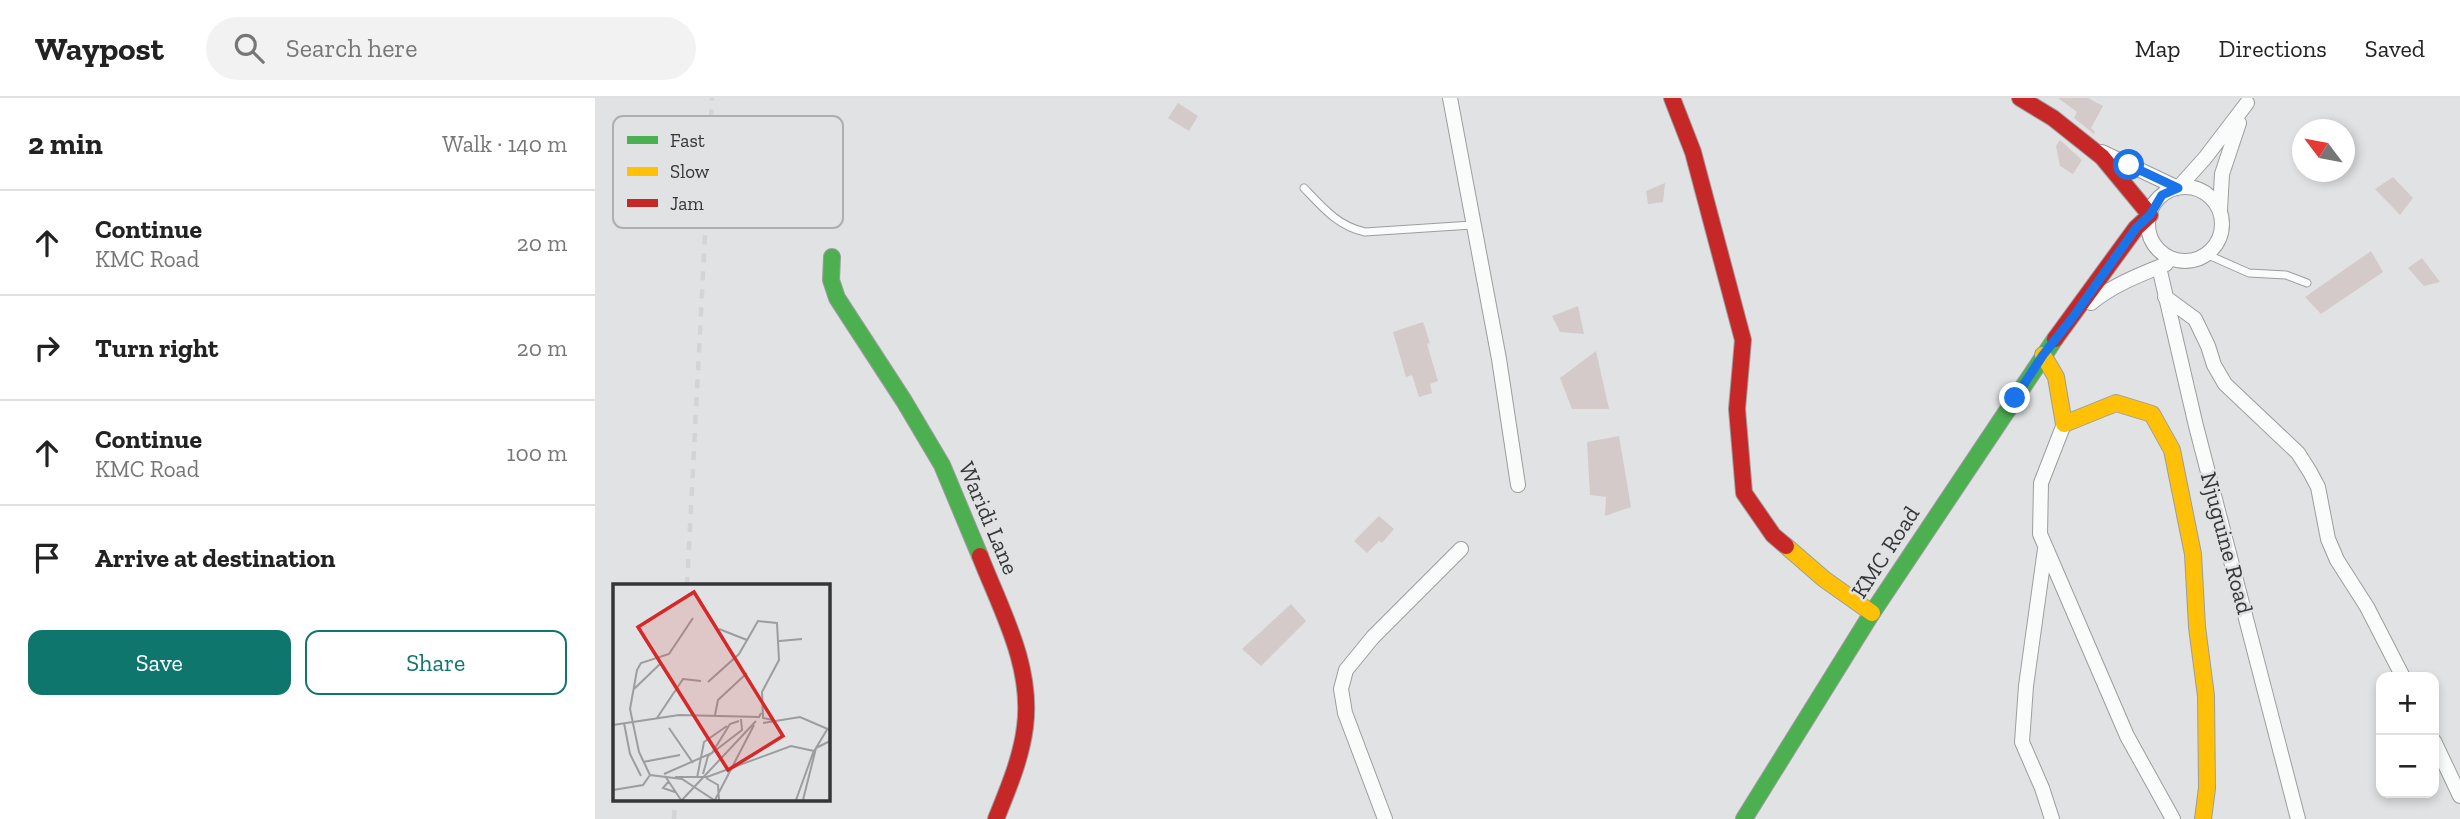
<!DOCTYPE html>
<meta charset="utf-8">
<style>
body{margin:0;font-family:"Zilla Slab",serif;background:#f2f2f2;color:#222}
.controls{position:absolute;right:21px;bottom:21px;display:grid;overflow:hidden;border-radius:14px;box-shadow:0 4px 10px #0003}
.controls button{width:63px;height:63px;display:grid;place-items:center;padding:0;border:0;border-bottom:2px solid #e0e0e0;background:#fff;color:#222;font:35px sans-serif}
.compass{position:absolute;left:1697px;top:21px;width:63px;height:63px;border-radius:50%;background:#fff;box-shadow:0 4px 10px #0003;rotate:302deg}
.stop{position:absolute;width:21px;height:21px;margin:-16px;border:5px solid #1a73e8;border-radius:50%;background:#fff}
.stop.end{background:#1a73e8;border-color:#fff;box-shadow:0 2px 7px #0008}
.list{margin:0;padding:0;list-style:none}
h2{display:flex;justify-content:space-between;align-items:center;height:91px;margin:0;padding:0 28px;font-size:30px}
h2 small{font-size:23px;font-weight:400;color:#767676}
.list li{display:grid;grid-template-columns:46px 1fr auto;gap:21px;align-items:center;box-sizing:border-box;height:105px;padding:0 28px;border-top:2px solid #e0e0e0}
.list b{display:block;font-size:26px;white-space:nowrap}
.list p{margin:0;font-size:23px;white-space:nowrap;color:#767676}
.list em{font-size:23px;font-style:normal;color:#767676}
.actions{display:flex;gap:14px;padding:21px 28px}
.actions a{flex:1;padding:16px 0;border:2px solid #0f766e;border-radius:14px;text-align:center;font-size:24px;color:#0f766e}
.actions .main{background:#0f766e;color:#fff}
.icon{flex:none;width:38px;height:38px;fill:none;stroke:currentColor;stroke-width:2;stroke-linecap:round;stroke-linejoin:round}
.map{position:relative;flex:none;width:1865px;height:721px;overflow:hidden}
header{display:flex;align-items:center;gap:42px;box-sizing:border-box;height:98px;padding:0 35px;background:#fff;border-bottom:2px solid #e0e0e0}
header strong{font-size:33px}
nav{display:flex;gap:38px;margin-inline-start:auto;font-size:24px}
.search{width:490px;height:63px;background:#f2f2f2;display:flex;align-items:center;gap:18px;box-sizing:border-box;padding:0 24px;border-radius:38px;color:#767676;font-size:26px}
main{display:flex}
aside{flex:1;background:#fff}
.map>svg:first-child{display:block}
.building{fill:#d4caca}
.lines{fill:none;stroke-linecap:round;stroke-linejoin:round}
.lane-casing{stroke:#9d9d9e;stroke-width:9}
.street-casing{stroke:#9d9d9e;stroke-width:16}
.fast-casing{stroke:#9d9d9e;stroke-width:18}
.slow-casing{stroke:#9d9d9e;stroke-width:18}
.jam-casing{stroke:#9d9d9e;stroke-width:18}
.lane{stroke:#fafbfb;stroke-width:7}
.street{stroke:#fafbfb;stroke-width:14}
.fast{stroke:#4caf50;stroke-width:16}
.slow{stroke:#ffc107;stroke-width:16}
.jam{stroke:#c62828;stroke-width:16}
.rail{stroke:#d3d4d5;stroke-width:4.5;stroke-dasharray:9 9;stroke-linecap:butt}
.route{stroke:#1a73e8;stroke-width:9}
.labels{text-anchor:middle;stroke-width:5;stroke-linejoin:round;paint-order:stroke}
.street-label{font-size:23px;fill:#353637;stroke:#e0e2e4}
.inset-road{fill:none;stroke:#9c9d9e;stroke-width:2}
.view{fill:#d62828;fill-opacity:0.15;stroke:#d62828;stroke-width:3.5}
.inset-edge{fill:none;stroke:#353637;stroke-width:3.5}
.key{fill:#e0e2e4;stroke:#adaeb0;stroke-width:2}
.key-label{font-size:19px;fill:#353637}
</style>
<header>
<strong>Waypost</strong>
<div class="search"><svg class="icon" aria-label="search" viewBox="0 0 24 24"><circle cx="10" cy="10" r="6"/><path d="M15 15l6 6"/></svg>Search here</div>
<nav><a>Map</a><a>Directions</a><a>Saved</a></nav>
</header>
<main>
<aside>
<h2>2 min<small>Walk · 140 m</small></h2>
<ul class="list">
<li><svg class="icon" aria-label="ahead" viewBox="0 0 24 24"><path d="M12 20V5M6 11l6-6 6 6"/></svg><div><b>Continue</b><p>KMC Road</p></div><em>20 m</em></li>
<li><svg class="icon" aria-label="right" viewBox="0 0 24 24"><path d="M7 20v-9h11M14 6l5 5-5 5"/></svg><div><b>Turn right</b></div><em>20 m</em></li>
<li><svg class="icon" aria-label="ahead" viewBox="0 0 24 24"><path d="M12 20V5M6 11l6-6 6 6"/></svg><div><b>Continue</b><p>KMC Road</p></div><em>100 m</em></li>
<li><svg class="icon" aria-label="arrive" viewBox="0 0 24 24"><path d="M6 21V4h12l-3 4 3 4H6"/></svg><div><b>Arrive at destination</b></div></li>
</ul>
<div class="actions"><a class="main">Save</a><a>Share</a></div>
</aside>
<div class="map">
<svg width="1865" height="721" viewBox="0 0 1865 721">
<rect width="100%" height="100%" fill="#e1e2e3"/>
<path class="building" d="M 1463,0 L 1493,0 L 1508,8 L 1496,30 L 1500,34 L 1499,36 L 1479,20 L 1482,14 Z
M 583,5 L 603,18 L 594,33 L 573,20 Z
M 1465,42 L 1487,62 L 1478,76 L 1465,68 L 1461,48 Z
M 1798,79 L 1818,100 L 1805,117 L 1780,91 Z
M 1070,85 L 1068,104 L 1053,106 L 1051,93 Z
M 1776,153 L 1788,174 L 1726,216 L 1710,199 Z
M 1827,160 L 1845,184 L 1829,188 L 1813,170 Z
M 983,208 L 989,236 L 965,234 L 957,218 Z
M 828,224 L 835,245 L 832,246 L 843,283 L 835,286 L 837,295 L 824,299 L 817,277 L 811,279 L 798,234 Z
M 1001,253 L 1014,311 L 977,311 L 965,280 Z
M 1024,338 L 1036,409 L 1010,418 L 1011,399 L 995,397 L 992,344 Z
M 784,418 L 799,431 L 787,445 L 784,443 L 772,455 L 759,443 Z
M 696,506 L 711,523 L 666,568 L 647,551 Z"/>
<g class="lines">
<g class="lane-casing">
<path id="lane" d="M 709,90 C 728,110 743,128 770,134 L 877,127
M 1611,156 L 1654,175 L 1691,177 L 1712,185"/>
</g>
<g class="street-casing">
<path id="street" d="M 855,0 L 904,261 L 923,387
M 1507,54 L 1583,90 L 1610,60 L 1652,5
M1553 126a37 37 0 1 1 74 0a37 37 0 1 1-74 0Z
M 1625,112 L 1627,76 L 1644,25
M 1564,169 L 1601,328 L 1703,721
M 1570,199 L 1600,221 L 1613,248 L 1619,267 L 1630,286 L 1703,355 L 1715,374 L 1723,389 L 1733,441 L 1742,462 L 1772,509 L 1808,579
M 1496,205 C 1518,187 1544,177 1571,166
M 1469,326 L 1446,385 L 1445,436 L 1532,638 L 1578,721
M 1450,451 L 1431,588 L 1427,644 L 1447,690 L 1457,721
M 1839,643 L 1865,698
M 790,721 L 750,615 L 746,591 L 751,572 L 778,539 L 866,451"/>
</g>
<g class="fast-casing">
<path id="fast" d="M 237,159 L 236,182 L 242,200 L 309,303 L 347,367 L 385,458
M 1149,721 L 1277,515 L 1460,241"/>
</g>
<g class="slow-casing">
<path id="slow" d="M 1448,257 L 1461,279 L 1469,326 L 1521,305 L 1557,316 L 1577,352 L 1598,456 L 1602,529 L 1611,598 L 1612,690 L 1608,721
M 1191,448 L 1229,481 L 1277,515"/>
</g>
<g class="jam-casing">
<path id="jam" d="M 1077,0 L 1098,54 L 1148,242 L 1142,311 L 1149,395 L 1178,437 L 1191,448
M 1425,0 L 1458,20 L 1507,59 L 1555,117 L 1541,130 L 1460,241
M 385,458 C 406,512 438,568 430,629 C 426,661 413,691 401,721"/>
</g>
<use href="#lane" class="lane"/>
<use href="#street" class="street"/>
<use href="#fast" class="fast"/>
<use href="#slow" class="slow"/>
<use href="#jam" class="jam"/>
<path class="rail" d="M 92,488 L 117,0
M 79,721 L 80,702"/>
</g>
<g class="lines">
<path class="route" d="M 1420,300 L 1448,257 L 1478,219 L 1541,130 L 1555,117 L 1567,97 L 1583,90 L 1534,67"/>
</g>
<g class="labels">
<g class="street-label">
<text transform="translate(394 420) rotate(67)" y="8">Waridi Lane</text>
<text transform="translate(1632 445) rotate(75)" y="8">Njuguine Road</text>
<text transform="translate(1290 454) rotate(-57)" y="8">KMC Road</text>
</g>
</g>
<g transform="translate(18 486)">
<rect width="217" height="217" fill="#e1e2e3"/>
<path class="inset-road" d="M 106,45 L 134,56M 166,57 L 189,55M 95,98 L 126,70 L 145,37 L 164,39 L 166,76 L 149,108 L 150,134 L 160,136M 21,105 L 47,80M 102,131 L 105,116 L 134,89M 44,134 L 70,95 L 88,97M 11,139 L 17,170 L 28,192M 150,139 L 187,133 L 217,146M 0,141 L 66,131 L 146,133 L 148,129M 56,144 L 80,179M 30,178 L 67,171M 51,190 L 99,169 L 117,140 L 126,137M 90,190 L 95,172 L 129,146 L 128,135M 37,191 L 26,168 L 17,125 L 24,86 L 28,79 L 56,70 L 80,34M 37,191 L 69,195 L 101,216M 52,192 L 68,216M 62,193 L 94,193 L 178,162 L 201,167M 84,194 L 91,158 L 114,142M 93,194 L 105,201 L 106,216M 56,197 L 50,204 L 62,208M 0,206 L 30,201 L 37,191M 69,216 L 143,137M 102,216 L 141,141M 183,216 L 200,169 L 215,144M 190,216 L 203,164 L 217,157"/>
<path class="view" d="M 81,8 L 170,152 L 115,186 L 25,43 Z"/>
<rect width="217" height="217" class="inset-edge"/>
</g>
<rect x="18" y="18" width="230" height="112" rx="10" class="key"/>
<rect x="32" y="38" width="31" height="8" fill="#4caf50"/>
<rect x="32" y="69" width="31" height="9" fill="#ffc107"/>
<rect x="32" y="101" width="31" height="8" fill="#c62828"/>
<g class="key-label">
<text x="75" y="49">Fast</text>
<text x="75" y="80">Slow</text>
<text x="75" y="112">Jam</text>
</g>
</svg>
<div class="controls">
<button>+</button>
<button>−</button>
</div>
<svg class="compass" viewBox="-18 -18 36 36"><path d="M0-13l5 13h-10z" fill="#e53935"/><path d="M0 13l5-13h-10z" fill="#767676"/></svg>
<div class="stop" style="left:1534px;top:67px"></div>
<div class="stop end" style="left:1420px;top:300px"></div>
</div>
</main>
